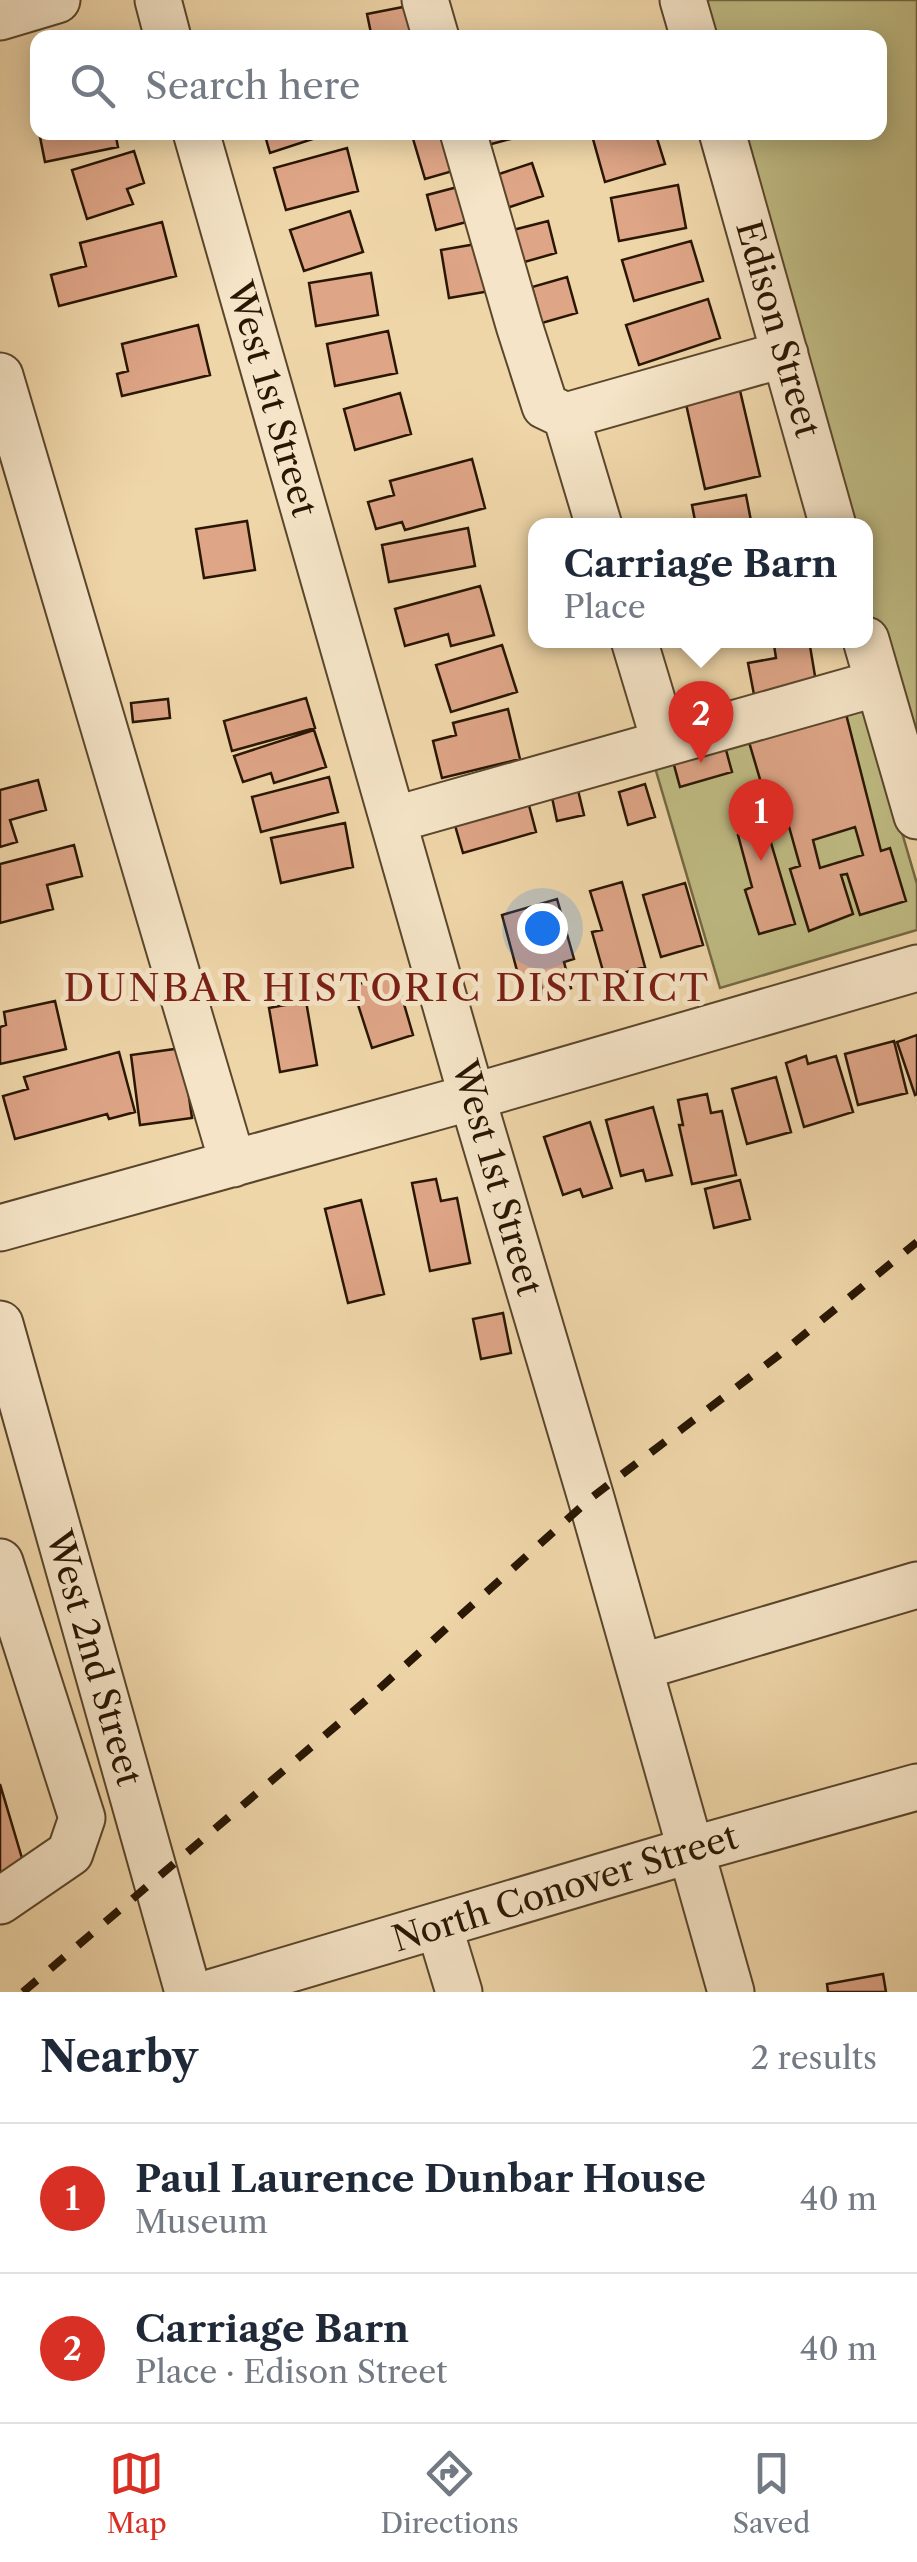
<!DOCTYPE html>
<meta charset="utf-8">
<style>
body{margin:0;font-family:"Libre Caslon Text",serif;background:#f6f6f7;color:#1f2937}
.you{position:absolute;left:542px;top:928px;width:35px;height:35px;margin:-25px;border:8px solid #fff;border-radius:50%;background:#1a73e8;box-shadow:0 0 0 15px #1a73e833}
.badge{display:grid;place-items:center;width:65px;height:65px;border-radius:50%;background:#d93025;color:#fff;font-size:32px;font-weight:700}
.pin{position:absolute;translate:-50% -82px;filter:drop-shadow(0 2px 5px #0008)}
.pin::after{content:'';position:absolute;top:52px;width:35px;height:30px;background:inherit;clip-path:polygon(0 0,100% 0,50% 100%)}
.popup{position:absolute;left:528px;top:518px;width:345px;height:130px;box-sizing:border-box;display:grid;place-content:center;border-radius:20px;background:#fff;filter:drop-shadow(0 2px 8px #0005);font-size:32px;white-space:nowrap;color:#747a83}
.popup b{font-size:38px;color:#1f2937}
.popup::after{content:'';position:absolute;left:50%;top:100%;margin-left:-20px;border:20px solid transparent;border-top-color:#fff}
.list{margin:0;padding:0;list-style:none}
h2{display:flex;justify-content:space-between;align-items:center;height:130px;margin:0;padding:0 40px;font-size:42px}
h2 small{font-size:32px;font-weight:400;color:#747a83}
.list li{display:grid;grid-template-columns:65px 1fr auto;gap:30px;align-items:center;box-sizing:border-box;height:150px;padding:0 40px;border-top:2px solid #e0e1e3}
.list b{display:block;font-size:38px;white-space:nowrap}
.list p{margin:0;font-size:32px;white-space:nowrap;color:#747a83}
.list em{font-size:32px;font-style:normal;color:#747a83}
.icon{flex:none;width:55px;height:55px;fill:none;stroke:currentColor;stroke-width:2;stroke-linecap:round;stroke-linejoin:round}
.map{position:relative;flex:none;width:917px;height:1992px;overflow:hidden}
.search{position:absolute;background:#fff;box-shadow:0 5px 25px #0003;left:30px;right:30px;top:30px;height:110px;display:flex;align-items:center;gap:25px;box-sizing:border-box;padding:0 35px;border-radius:20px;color:#747a83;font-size:38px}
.sheet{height:430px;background:#fff}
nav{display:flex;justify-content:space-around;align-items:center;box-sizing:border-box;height:140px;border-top:2px solid #e0e1e3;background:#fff;font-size:28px;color:#747a83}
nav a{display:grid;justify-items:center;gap:5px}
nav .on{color:#d93025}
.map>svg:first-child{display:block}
.green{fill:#c0bc84;stroke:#746944;stroke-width:2.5}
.building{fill:#dea587;stroke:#291603;stroke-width:2.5;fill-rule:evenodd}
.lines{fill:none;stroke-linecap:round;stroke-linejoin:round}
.minor-casing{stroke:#5a462c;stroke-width:49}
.minor{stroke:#f5e4c7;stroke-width:45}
.rail{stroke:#291603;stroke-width:8;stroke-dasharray:18 18;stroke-linecap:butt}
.labels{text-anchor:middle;stroke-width:10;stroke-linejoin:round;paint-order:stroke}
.street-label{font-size:35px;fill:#291603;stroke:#f5e4c7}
.neighbourhood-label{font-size:38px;letter-spacing:2.5px;fill:#7a1f14;stroke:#f5e4c7}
</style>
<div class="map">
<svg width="917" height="1992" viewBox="0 0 917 1992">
<rect width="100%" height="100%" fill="#efd6a9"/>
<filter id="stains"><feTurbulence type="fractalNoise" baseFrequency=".002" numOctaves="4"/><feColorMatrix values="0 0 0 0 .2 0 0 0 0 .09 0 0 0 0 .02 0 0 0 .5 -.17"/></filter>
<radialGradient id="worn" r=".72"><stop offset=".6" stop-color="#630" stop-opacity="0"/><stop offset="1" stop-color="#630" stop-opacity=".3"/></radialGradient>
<path class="green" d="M 683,0 L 917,0 L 917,782 L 866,641 L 866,526 L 833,525 L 722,133 L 880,132 L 880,38 L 694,37 Z
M 862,696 L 917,884 L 917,930 L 720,988 L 651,754 Z"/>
<path class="building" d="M 408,6 L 415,38 L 372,38 L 367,14 Z
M 39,132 L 115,132 L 118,147 L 45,162 Z
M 264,132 L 334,132 L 270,153 Z
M 411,132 L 449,132 L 460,169 L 425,179 Z
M 484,132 L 525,132 L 525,135 L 488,145 Z
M 616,132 L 655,132 L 665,164 L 605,182 L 593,139 Z
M 347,148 L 358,191 L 286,210 L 274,168 Z
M 134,151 L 144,183 L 127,189 L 133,204 L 87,219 L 72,170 Z
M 532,163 L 543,196 L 504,209 L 493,176 Z
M 465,185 L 474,220 L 436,230 L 427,195 Z
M 678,185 L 686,228 L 619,241 L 611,198 Z
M 350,211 L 363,252 L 304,271 L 290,230 Z
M 548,221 L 556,253 L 521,263 L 513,230 Z
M 162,222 L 176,276 L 59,306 L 51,275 L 86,266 L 80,243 Z
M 691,241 L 703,281 L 634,301 L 622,260 Z
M 482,243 L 490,291 L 449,298 L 441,250 Z
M 371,273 L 378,315 L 316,326 L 309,283 Z
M 567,277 L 577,313 L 542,323 L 532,287 Z
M 708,299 L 720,338 L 639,365 L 626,325 Z
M 198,325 L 210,375 L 122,396 L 117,374 L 128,371 L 122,344 Z
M 388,331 L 397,373 L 335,386 L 327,344 Z
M 738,382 L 760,476 L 705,489 L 684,395 Z
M 400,393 L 411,434 L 355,450 L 344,409 Z
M 472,459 L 485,508 L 405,530 L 402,522 L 376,529 L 368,502 L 394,495 L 390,481 Z
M 746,495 L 752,526 L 696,526 L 692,505 Z
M 247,521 L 255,570 L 204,578 L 196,529 Z
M 468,528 L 475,566 L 389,582 L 382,545 Z
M 480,586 L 494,635 L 451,646 L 448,634 L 405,646 L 395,609 Z
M 796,640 L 809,640 L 817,688 L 755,700 L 748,663 L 776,658 L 774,645 Z
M 502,645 L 517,692 L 451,712 L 436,665 Z
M 306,698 L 315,728 L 232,751 L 224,721 Z
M 168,699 L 170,718 L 133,722 L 131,703 Z
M 508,709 L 520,759 L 442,778 L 433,741 L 456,735 L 453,723 Z
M 846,714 L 881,851 L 890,848 L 906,901 L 860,915 L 847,874 L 841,875 L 853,914 L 809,931 L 790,869 L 800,866 L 786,816 L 772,820 L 749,742 ZM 855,827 L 863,855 L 820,868 L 813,840 Z
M 314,730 L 326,767 L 274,783 L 271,773 L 243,782 L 234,756 Z
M 723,739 L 732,772 L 680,787 L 671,754 Z
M 329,777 L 338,812 L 261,832 L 252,797 Z
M 38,780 L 46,810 L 10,820 L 17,842 L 0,847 L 0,790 Z
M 576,782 L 584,815 L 557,821 L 550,788 Z
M 645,784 L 655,817 L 628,825 L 619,792 Z
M 526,794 L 536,832 L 463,853 L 452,815 Z
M 345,823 L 353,867 L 281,883 L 271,838 Z
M 766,826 L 795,924 L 759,934 L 745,890 L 752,887 L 738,835 Z
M 74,845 L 82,876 L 47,885 L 53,909 L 0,923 L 0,864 Z
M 622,882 L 645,967 L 605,978 L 592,932 L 602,930 L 590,891 Z
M 685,883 L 703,945 L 661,957 L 643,895 Z
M 557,899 L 574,959 L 564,962 L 571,988 L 544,995 L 538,973 L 519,978 L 502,915 Z
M 395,973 L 413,1035 L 372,1048 L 352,986 Z
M 55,1001 L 66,1049 L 0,1064 L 0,1027 L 6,1025 L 4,1012 Z
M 306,1001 L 317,1065 L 280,1072 L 269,1008 Z
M 917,1035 L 917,1094 L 915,1095 L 897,1042 Z
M 894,1041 L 907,1093 L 858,1105 L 845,1054 Z
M 182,1048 L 192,1118 L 140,1125 L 131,1055 Z
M 119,1052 L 135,1112 L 109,1119 L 107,1114 L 15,1139 L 3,1096 L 28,1089 L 24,1077 Z
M 806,1056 L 808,1064 L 836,1056 L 853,1112 L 804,1127 L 786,1063 Z
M 776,1077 L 791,1132 L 747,1144 L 732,1089 Z
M 707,1094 L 711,1113 L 722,1111 L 736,1175 L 692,1184 L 679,1125 L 683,1125 L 678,1100 Z
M 653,1107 L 672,1175 L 646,1181 L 643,1170 L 621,1176 L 606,1120 Z
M 590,1122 L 612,1188 L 583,1197 L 580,1189 L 563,1195 L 544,1137 Z
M 436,1179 L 441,1201 L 457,1198 L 470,1263 L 430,1271 L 412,1183 Z
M 740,1180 L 750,1219 L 714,1228 L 705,1189 Z
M 361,1200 L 384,1294 L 348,1303 L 325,1209 Z
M 503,1313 L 511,1353 L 481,1359 L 473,1319 Z
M 0,1784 L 27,1875 L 0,1882 Z
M 883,1974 L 886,1992 L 828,1992 L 827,1984 Z"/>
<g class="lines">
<g class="minor-casing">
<path id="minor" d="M 158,0 L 168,38
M 425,0 L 436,38
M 683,0 L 694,38
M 0,17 L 57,0
M 196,132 L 472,1097 L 591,1498 L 731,1992
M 463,132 L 519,325 L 545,406 L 566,416 L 785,354
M 722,132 L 833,526
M 0,376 L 233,1164
M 566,416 L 599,526
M 634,640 L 665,743
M 866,640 L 917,816
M 393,820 L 878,683
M 0,1228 L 472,1097 L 917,968
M 0,1324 L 188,1992
M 0,1562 L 82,1818 L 70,1853 L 0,1901
M 640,1667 L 917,1585
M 439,1926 L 459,1992
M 213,1992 L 691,1850 L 917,1787"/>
</g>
<use href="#minor" class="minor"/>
<path class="rail" d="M 23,1992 L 370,1697 L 591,1498 L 779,1355 L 917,1242"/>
</g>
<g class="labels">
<g class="street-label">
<text transform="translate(778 329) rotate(74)" y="12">Edison Street</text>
<text transform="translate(272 399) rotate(74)" y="12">West 1st Street</text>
<text transform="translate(497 1178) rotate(74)" y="12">West 1st Street</text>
<text transform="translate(94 1658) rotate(74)" y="12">West 2nd Street</text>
<text transform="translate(565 1888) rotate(-17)" y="12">North Conover Street</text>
</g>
<g class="neighbourhood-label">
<text x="387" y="1001">DUNBAR HISTORIC DISTRICT</text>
</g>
</g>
<rect width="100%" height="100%" filter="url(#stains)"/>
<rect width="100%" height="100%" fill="url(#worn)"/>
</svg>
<div class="you"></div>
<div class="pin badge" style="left:761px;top:861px">1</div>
<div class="pin badge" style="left:701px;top:763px">2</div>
<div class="popup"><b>Carriage Barn</b>Place</div>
<div class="search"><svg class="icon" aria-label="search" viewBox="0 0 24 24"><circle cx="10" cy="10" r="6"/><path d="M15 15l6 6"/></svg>Search here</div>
</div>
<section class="sheet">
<h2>Nearby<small>2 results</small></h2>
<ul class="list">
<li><span class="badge">1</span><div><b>Paul Laurence Dunbar House</b><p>Museum</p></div><em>40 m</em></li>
<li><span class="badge">2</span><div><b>Carriage Barn</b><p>Place · Edison Street</p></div><em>40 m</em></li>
</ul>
</section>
<nav>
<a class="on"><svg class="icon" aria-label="map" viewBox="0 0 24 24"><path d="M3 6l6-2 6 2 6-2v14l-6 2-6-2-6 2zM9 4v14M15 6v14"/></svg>Map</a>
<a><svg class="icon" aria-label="directions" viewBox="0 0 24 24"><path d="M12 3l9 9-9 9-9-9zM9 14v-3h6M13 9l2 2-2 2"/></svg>Directions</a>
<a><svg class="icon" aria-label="saved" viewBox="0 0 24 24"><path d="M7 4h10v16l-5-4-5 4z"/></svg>Saved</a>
</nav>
